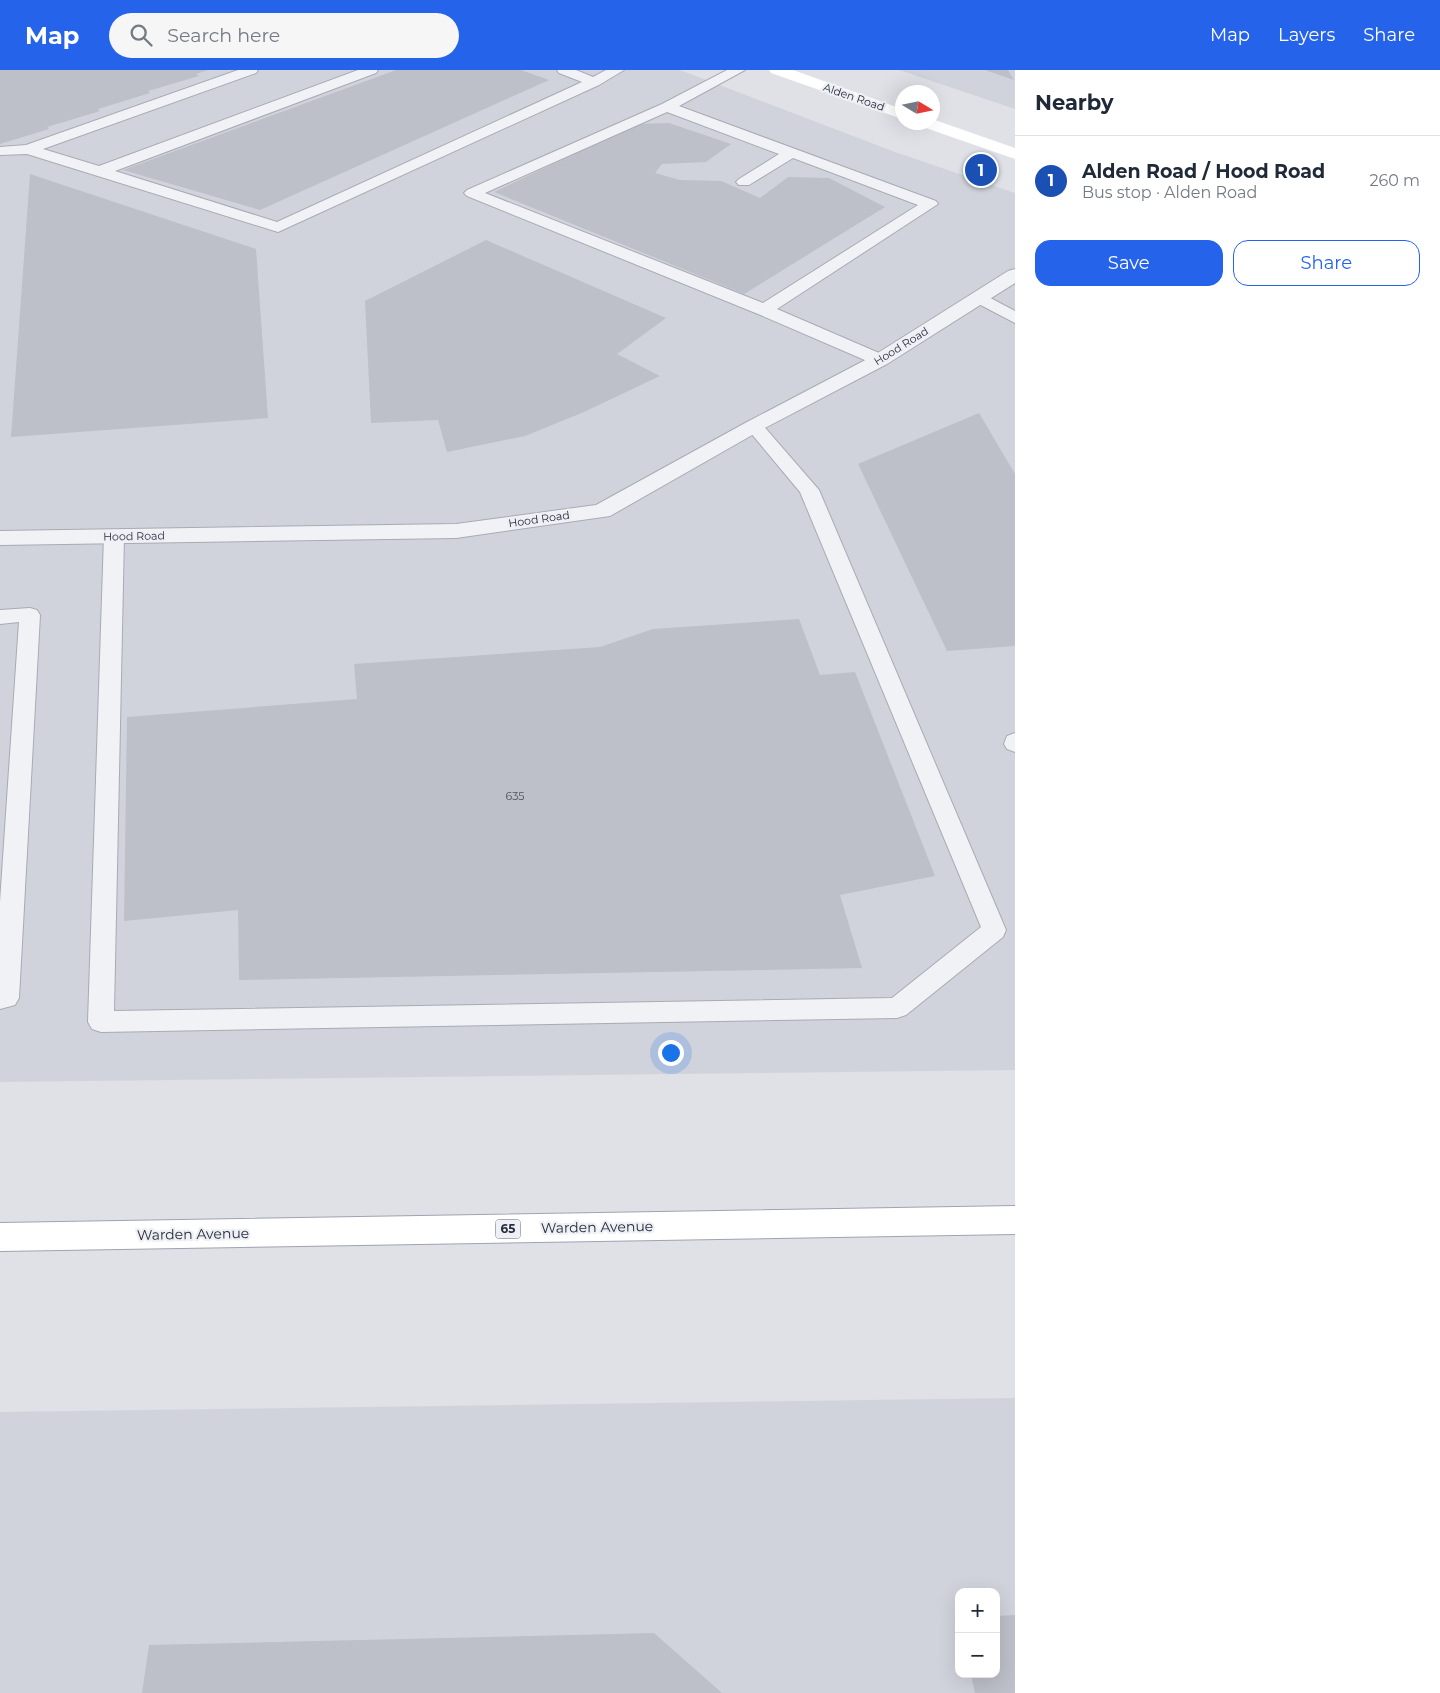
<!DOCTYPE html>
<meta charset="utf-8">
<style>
body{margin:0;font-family:Montserrat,sans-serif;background:#f6f6f7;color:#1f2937}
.controls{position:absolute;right:15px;bottom:15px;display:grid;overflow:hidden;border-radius:10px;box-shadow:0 5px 20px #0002}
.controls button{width:45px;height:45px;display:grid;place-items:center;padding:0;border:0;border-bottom:1px solid #e0e1e3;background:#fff;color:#1f2937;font:25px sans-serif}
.compass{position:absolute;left:895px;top:15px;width:45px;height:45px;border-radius:50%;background:#fff;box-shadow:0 5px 20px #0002;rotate:100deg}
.you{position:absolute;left:670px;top:982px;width:18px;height:18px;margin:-12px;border:4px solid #fff;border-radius:50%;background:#1a73e8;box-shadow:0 0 0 8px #1a73e833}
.badge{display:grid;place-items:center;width:32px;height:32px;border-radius:50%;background:#2563eb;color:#fff;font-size:16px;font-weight:700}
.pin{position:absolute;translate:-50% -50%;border:2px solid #fff;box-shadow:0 1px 5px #0006}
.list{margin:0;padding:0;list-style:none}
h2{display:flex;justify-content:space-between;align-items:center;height:65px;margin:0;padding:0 20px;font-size:21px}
h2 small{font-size:16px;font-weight:400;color:#747a83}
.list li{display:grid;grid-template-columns:32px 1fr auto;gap:15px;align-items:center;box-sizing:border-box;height:90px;padding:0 20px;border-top:1px solid #e0e1e3}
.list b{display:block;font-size:19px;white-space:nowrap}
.list p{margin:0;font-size:16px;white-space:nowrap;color:#747a83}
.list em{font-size:16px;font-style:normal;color:#747a83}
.actions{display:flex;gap:10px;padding:15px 20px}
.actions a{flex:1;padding:11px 0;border:1px solid #2563eb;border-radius:15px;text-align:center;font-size:18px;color:#2563eb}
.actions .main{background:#2563eb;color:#fff}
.icon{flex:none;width:28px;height:28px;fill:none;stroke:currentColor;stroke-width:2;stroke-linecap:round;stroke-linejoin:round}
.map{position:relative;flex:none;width:1015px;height:1623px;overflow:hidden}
header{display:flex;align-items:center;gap:30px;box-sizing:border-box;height:70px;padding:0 25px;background:#2563eb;color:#fff}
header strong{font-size:24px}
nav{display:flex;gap:28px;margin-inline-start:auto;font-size:18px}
.search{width:350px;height:45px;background:#f6f6f7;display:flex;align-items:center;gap:12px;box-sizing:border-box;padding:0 18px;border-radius:28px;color:#747a83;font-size:19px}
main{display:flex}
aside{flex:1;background:#fff}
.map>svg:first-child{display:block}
.built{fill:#d1d3dc;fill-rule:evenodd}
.building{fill:#bdbfc9}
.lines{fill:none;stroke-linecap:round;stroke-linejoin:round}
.service-casing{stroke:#a8abb4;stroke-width:2}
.minor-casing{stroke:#a8abb4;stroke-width:2}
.primary-casing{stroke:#9fa3b2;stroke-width:2}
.service{fill:#f1f2f6;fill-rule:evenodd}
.minor{fill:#f1f2f6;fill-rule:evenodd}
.secondary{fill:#fff;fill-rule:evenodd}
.primary{fill:#fff;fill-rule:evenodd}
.labels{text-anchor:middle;stroke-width:4.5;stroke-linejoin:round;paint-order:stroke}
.far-street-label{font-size:11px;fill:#292d3d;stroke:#eef0f5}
.number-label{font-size:11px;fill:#4e5260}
.shield{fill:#eef0f5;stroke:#646874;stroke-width:1}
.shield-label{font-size:12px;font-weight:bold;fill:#292d3d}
.street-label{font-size:14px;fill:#292d3d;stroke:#eef0f5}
</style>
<header>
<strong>Map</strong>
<div class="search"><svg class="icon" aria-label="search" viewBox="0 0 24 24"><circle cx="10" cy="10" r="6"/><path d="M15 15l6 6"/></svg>Search here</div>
<nav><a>Map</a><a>Layers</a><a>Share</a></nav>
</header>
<main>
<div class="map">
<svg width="1015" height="1623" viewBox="0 0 1015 1623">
<rect width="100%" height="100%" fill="#dfe1e7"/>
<path class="built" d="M 0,0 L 680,0 L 895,82 L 1015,123 L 1015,1000 L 0,1012 Z
M 899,0 L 1015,0 L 1015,39 Z
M 1015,1328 L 1015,1623 L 0,1623 L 0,1342 ZM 959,1522 L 996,1522 L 996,1604 L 959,1604 Z"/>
<path class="building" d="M 0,0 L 208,0 L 196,4 L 199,6 L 148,21 L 150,23 L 98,39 L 100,41 L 47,57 L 49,59 L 0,74 Z
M 396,0 L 521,0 L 549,10 L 260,140 L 123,100 Z
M 985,0 L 1008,0 L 1014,10 Z
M 669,53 L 731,74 L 706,92 L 662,94 L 655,103 L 680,110 L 721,111 L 760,128 L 788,107 L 829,108 L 885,137 L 744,224 L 494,122 L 637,54 Z
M 30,104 L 256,179 L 268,348 L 11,367 Z
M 486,170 L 666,248 L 617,284 L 660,306 L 584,342 L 525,366 L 447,382 L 438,350 L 371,353 L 365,231 Z
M 979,343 L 1015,404 L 1015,576 L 947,581 L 858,394 Z
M 799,549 L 820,605 L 855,602 L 935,806 L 840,825 L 862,898 L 239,910 L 238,840 L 124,851 L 127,647 L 357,629 L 354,594 L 600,577 L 653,559 Z
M 1015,1545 L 1015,1623 L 975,1623 L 971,1604 L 996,1604 L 996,1546 Z
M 654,1563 L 722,1623 L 142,1623 L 149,1575 Z"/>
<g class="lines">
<g class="service-casing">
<path id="service" d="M 238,0 L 258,0 L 256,3 L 43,79 L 99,96 L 358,0 L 378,0 L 376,3 L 115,101 L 277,152 L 582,12 L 559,3 L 557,0 L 576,0 L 593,7 L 606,0 L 624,0 L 599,15 L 278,162 L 27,84 L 0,85 L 0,77 L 26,75 Z
M 727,0 L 745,0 L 679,36 L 936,131 L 938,134 L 777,239 L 886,286 L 889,290 L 886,294 L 874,294 L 758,244 L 467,126 L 464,123 L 467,120 L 662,34 ZM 667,42 L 779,84 L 739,109 L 736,112 L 739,115 L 749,115 L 793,88 L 918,135 L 763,233 L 485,123 Z
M 979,222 L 1015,241 L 1015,253 L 973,231 L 971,227 L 973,223 Z
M 754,351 L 760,352 L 819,420 L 1006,860 L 1003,867 L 906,945 L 897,948 L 101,962 L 92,959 L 88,952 L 104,466 L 107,462 L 114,460 L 121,462 L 124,466 L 114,941 L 892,928 L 981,857 L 800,422 L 745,356 L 748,352 Z
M 30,538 L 37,540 L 40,545 L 19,928 L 15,935 L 0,939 L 0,832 L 19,552 L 0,554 L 0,540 Z
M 1015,663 L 1015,682 L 1007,679 L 1004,674 L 1007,666 Z"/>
</g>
<g class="minor-casing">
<path id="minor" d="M 1015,199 L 1015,213 L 887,294 L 761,360 L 610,446 L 456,468 L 0,475 L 0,461 L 456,454 L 596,435 L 747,352 L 873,286 L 1008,201 Z"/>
</g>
<g class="primary-casing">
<path id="primary" d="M 1015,1136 L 1015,1164 L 0,1181 L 0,1153 Z"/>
</g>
<use href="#service" class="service"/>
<use href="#minor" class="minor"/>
<path class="secondary" d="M 769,0 L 793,0 L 902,39 L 902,49 L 771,3 Z
M 932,49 L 1015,78 L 1015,89 L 920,56 L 918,52 L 932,52 Z"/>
<use href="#primary" class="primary"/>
</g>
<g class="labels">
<g class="far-street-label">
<text transform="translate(854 27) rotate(19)" y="4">Alden Road</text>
<text transform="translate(901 276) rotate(-32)" y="4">Hood Road</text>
<text transform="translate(539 449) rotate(-8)" y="4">Hood Road</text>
<text transform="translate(134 466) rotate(-1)" y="4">Hood Road</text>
</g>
<g class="number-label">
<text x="515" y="730">635</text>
</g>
<rect class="shield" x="495.5" y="1149.5" width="25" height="19" rx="4"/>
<g class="shield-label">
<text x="508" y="1163">65</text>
</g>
<g class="street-label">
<text transform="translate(597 1157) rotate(-1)" y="5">Warden Avenue</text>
<text transform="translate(193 1164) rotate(-1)" y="5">Warden Avenue</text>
</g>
</g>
</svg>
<div class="controls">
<button>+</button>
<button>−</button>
</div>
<svg class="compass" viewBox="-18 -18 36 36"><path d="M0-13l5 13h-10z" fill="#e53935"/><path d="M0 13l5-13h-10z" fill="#747a83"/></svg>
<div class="you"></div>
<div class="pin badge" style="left:981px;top:100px;background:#1a4fb4">1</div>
</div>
<aside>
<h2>Nearby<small></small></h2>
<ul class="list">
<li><span class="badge" style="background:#1a4fb4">1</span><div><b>Alden Road / Hood Road</b><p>Bus stop · Alden Road</p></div><em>260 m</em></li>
</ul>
<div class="actions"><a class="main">Save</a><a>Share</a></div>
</aside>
</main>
